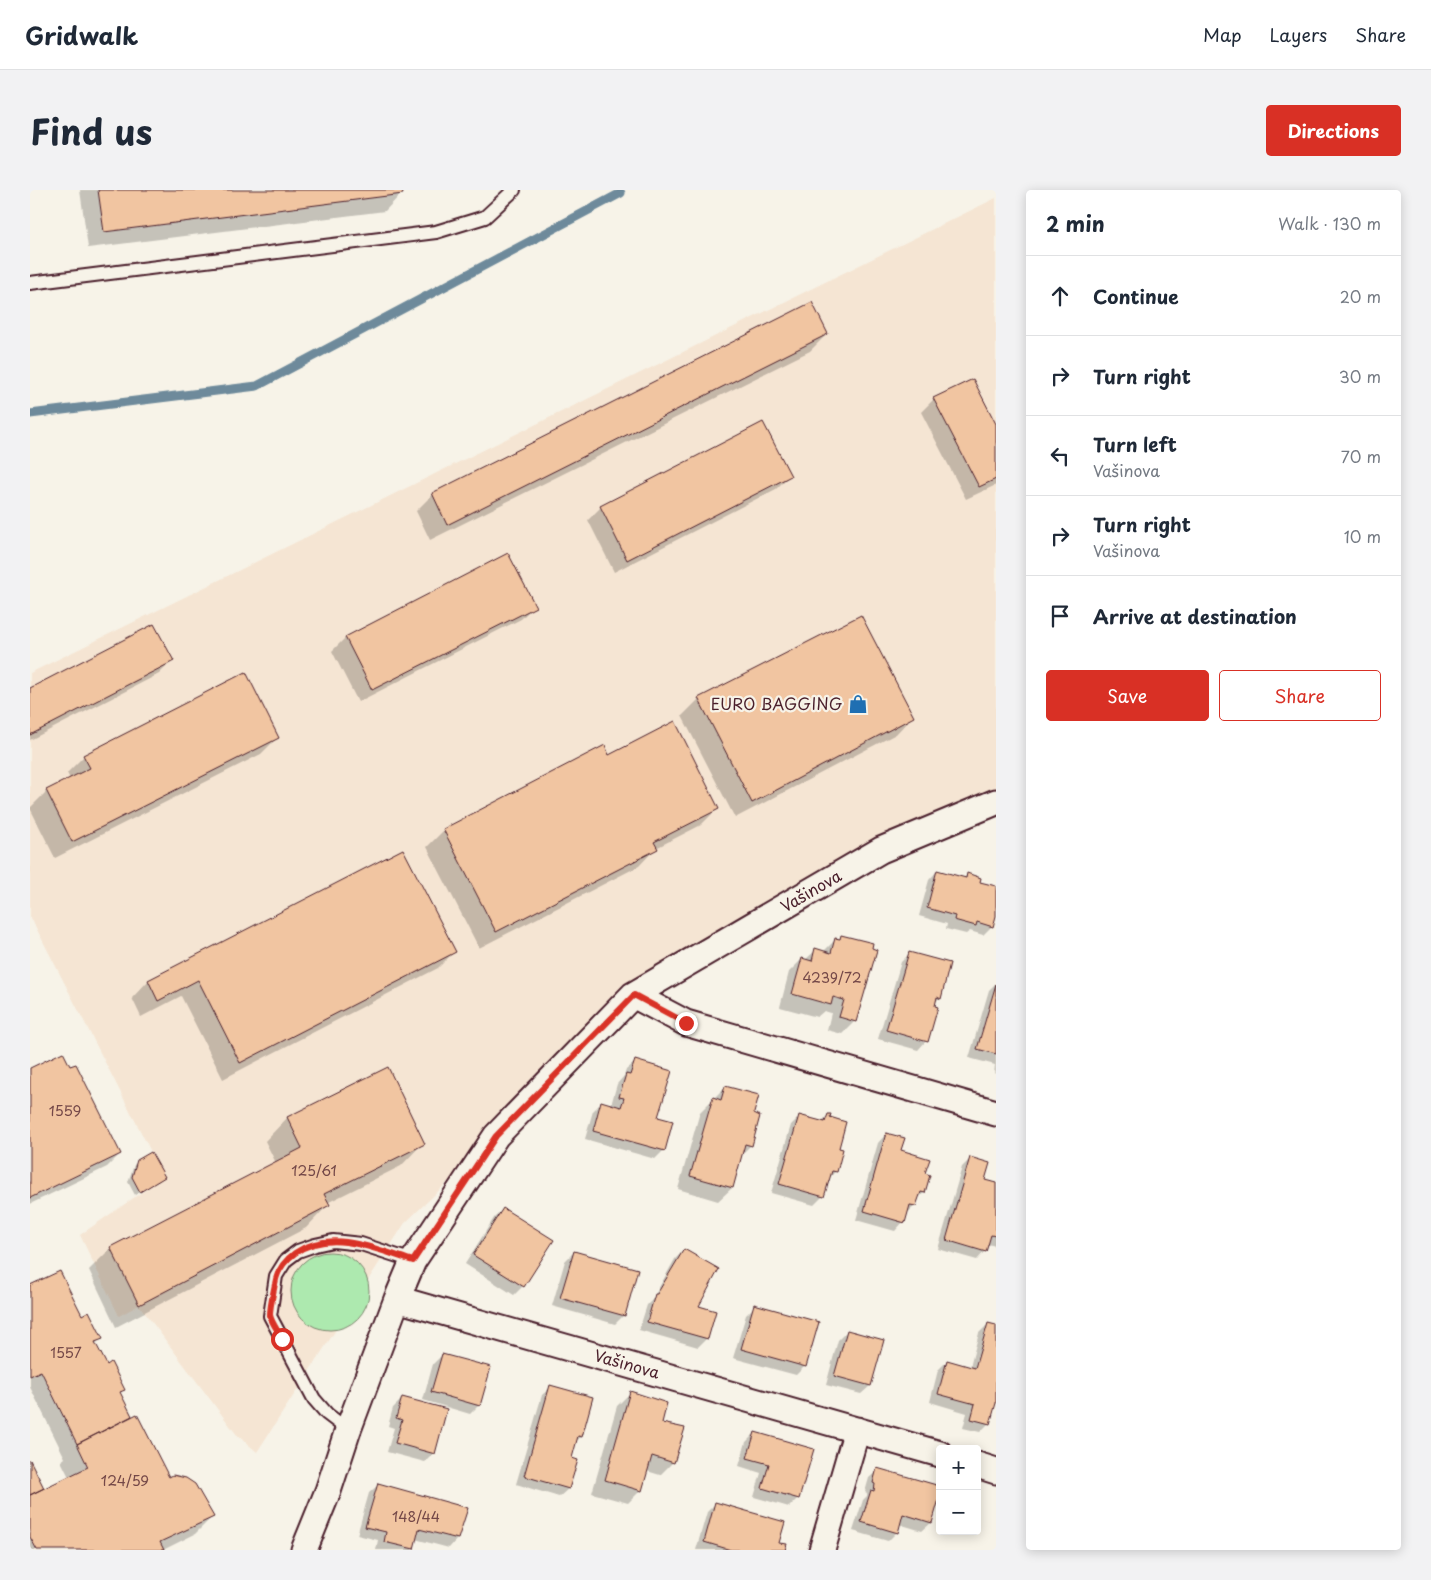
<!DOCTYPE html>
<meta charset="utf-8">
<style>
body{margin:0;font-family:"Playpen Sans",sans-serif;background:#f2f2f3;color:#1f2937}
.controls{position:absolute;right:15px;bottom:15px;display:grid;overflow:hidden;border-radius:5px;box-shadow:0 2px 12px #0003}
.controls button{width:45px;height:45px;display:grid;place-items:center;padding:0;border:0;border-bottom:1px solid #e0e1e3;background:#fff;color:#1f2937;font:25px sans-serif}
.stop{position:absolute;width:15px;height:15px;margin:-11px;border:4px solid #d93025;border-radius:50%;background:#fff}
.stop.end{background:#d93025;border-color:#fff;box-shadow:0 1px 5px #0008}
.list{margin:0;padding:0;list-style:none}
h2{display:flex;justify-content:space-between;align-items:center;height:65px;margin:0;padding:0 20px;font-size:21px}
h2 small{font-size:16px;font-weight:400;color:#747a83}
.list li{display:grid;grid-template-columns:32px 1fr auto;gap:15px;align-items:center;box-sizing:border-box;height:80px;padding:0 20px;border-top:1px solid #e0e1e3}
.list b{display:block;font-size:19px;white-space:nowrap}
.list p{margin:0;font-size:16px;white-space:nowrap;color:#747a83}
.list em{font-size:16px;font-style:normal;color:#747a83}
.actions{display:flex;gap:10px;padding:15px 20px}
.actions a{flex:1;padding:11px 0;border:1px solid #d93025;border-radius:5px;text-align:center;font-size:18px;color:#d93025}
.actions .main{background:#d93025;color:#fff}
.icon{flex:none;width:28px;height:28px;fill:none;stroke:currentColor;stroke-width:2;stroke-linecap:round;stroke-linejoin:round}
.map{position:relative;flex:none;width:966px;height:1360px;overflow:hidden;border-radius:5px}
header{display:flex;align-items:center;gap:30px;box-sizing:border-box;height:70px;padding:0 25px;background:#fff;border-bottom:1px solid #e0e1e3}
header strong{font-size:24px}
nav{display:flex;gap:28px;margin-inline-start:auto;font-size:18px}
.intro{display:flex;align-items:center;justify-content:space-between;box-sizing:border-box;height:120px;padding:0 30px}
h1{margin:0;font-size:35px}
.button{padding:12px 22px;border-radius:5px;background:#d93025;color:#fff;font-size:18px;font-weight:700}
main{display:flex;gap:30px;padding:0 30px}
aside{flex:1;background:#fff;border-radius:5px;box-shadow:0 2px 12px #0003}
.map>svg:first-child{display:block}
.built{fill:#f5e5d3}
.green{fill:#ade9af;stroke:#7c846d}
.shadow{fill:#0003}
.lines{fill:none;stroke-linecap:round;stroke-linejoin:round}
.stream{stroke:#6e8a9b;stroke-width:9}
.building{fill:#f1c5a1;stroke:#4a1f2b}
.service-casing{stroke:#4a1f2b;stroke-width:16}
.minor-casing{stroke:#4a1f2b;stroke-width:29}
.service{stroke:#f7f3e8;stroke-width:12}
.minor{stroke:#f7f3e8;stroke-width:25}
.route{stroke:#d93025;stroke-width:6}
.labels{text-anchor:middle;stroke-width:4.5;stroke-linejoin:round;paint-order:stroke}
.number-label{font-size:14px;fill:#744848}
.poi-label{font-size:16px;fill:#4a1f2b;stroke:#f7f3e8;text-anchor:end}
.street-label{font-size:16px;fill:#4a1f2b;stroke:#f7f3e8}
</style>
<header>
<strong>Gridwalk</strong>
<nav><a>Map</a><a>Layers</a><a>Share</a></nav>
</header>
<div class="intro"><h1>Find us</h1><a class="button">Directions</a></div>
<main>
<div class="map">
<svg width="966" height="1360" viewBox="0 0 966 1360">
<rect width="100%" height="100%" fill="#f7f3e8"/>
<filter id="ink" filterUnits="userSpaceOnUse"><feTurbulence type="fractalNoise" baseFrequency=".02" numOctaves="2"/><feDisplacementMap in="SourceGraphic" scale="10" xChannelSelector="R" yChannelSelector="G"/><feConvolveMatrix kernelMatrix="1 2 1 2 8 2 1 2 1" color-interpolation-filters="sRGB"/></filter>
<g filter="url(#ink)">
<path class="built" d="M 966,8 L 966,612 L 603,805 L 466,946 L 375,1033 L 227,1262 L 207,1245 L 109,1115 L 89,1126 L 50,1045 L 134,987 L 0,726 L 0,483 Z"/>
<path class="green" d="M261 1101a39 39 0 1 1 78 0a39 39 0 1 1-78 0Z"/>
<path class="shadow" d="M 50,0 L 371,0 L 371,4 L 355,21 L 58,58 Z
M 797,144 L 780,161 L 400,350 L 386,321 L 403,304 Z
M 904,209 L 966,236 L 966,295 L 936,309 L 891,222 Z
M 759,286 L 746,299 L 584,382 L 558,330 L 571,317 Z
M 504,416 L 491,429 L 328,512 L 302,461 L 315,448 Z
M 142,471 L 129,484 L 0,550 L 0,499 Z
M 669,509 L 882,527 L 866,544 L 705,628 L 652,526 Z
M 248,547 L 231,564 L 25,668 L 0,618 L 17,601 L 40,589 L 37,583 L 54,566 Z
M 579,566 L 688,618 L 671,635 L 626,658 L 609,676 L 449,758 L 397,657 L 414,640 Z
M 373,661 L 424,762 L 408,778 L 193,889 L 151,806 L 111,827 L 102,808 L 118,791 Z
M 907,681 L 933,689 L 937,685 L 948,693 L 966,698 L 966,722 L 962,736 L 953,745 L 940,741 L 936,744 L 916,739 L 917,734 L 889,726 L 899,690 Z
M 812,746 L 825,831 L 812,844 L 797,840 L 801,823 L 794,821 L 787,827 L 750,817 L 759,782 L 772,769 L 775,770 L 786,760 L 793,762 L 806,749 L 808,750 Z
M 880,763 L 919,774 L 909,808 L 904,814 L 896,851 L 888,860 L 848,849 L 871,772 Z
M 966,793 L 966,882 L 964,884 L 965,875 L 939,868 L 959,800 Z
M 605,872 L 627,928 L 634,960 L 625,969 L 555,949 L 563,921 L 571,913 L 581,915 L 587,894 L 594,886 L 596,880 Z
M 357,878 L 393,953 L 371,976 L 297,1013 L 298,1015 L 276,1038 L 86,1137 L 59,1080 L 81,1058 L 246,973 L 235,951 L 257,928 Z
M 0,880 L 90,964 L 77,977 L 0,1014 Z
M 695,897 L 722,924 L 721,955 L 711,965 L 702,998 L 688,1011 L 648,999 L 670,922 Z
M 798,925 L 807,959 L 806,981 L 799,988 L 793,1006 L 784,1015 L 741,1003 L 761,935 L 770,926 L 791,932 Z
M 856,944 L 869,961 L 894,984 L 894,1003 L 887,1009 L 885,1016 L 875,1025 L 873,1032 L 865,1041 L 826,1030 L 848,953 Z
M 941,968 L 953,991 L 966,995 L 966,1056 L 957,1054 L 955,1061 L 947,1070 L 908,1059 L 932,977 Z
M 108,971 L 133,987 L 129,991 L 105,1005 L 98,992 L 104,975 Z
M 473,1019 L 522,1050 L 493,1096 L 484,1105 L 435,1074 L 464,1028 Z
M 654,1060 L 677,1148 L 668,1157 L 609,1140 L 617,1115 L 622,1110 L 645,1069 Z
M 544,1062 L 594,1125 L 585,1134 L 522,1116 L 535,1071 Z
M 0,1097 L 52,1126 L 71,1148 L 65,1155 L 76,1176 L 93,1200 L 90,1203 L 102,1228 L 138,1288 L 182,1327 L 165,1344 L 133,1360 L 0,1360 L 0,1273 L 13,1300 L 39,1287 L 31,1271 L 35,1268 L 0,1197 Z
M 725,1116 L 775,1176 L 766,1185 L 703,1168 L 716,1125 Z
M 958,1134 L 966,1136 L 966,1209 L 959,1233 L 950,1242 L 933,1238 L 937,1223 L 900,1212 L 908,1180 L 917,1171 L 940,1177 L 949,1143 Z
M 817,1141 L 840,1196 L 831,1204 L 796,1195 L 808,1150 Z
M 412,1165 L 449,1215 L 440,1224 L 393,1210 L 403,1174 Z
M 521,1197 L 561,1208 L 551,1247 L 545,1252 L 541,1269 L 538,1299 L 529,1307 L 486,1294 L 512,1205 Z
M 600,1203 L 630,1233 L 643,1272 L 630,1285 L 617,1281 L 611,1300 L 598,1313 L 562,1303 L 587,1216 Z
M 372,1209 L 404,1263 L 395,1272 L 357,1262 L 364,1238 L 358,1236 L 363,1218 Z
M 725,1243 L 768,1308 L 759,1317 L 724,1307 L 731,1283 L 709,1276 L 716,1252 Z
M 848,1280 L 901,1333 L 892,1341 L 869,1334 L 867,1342 L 858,1351 L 823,1341 L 833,1310 L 837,1306 L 837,1303 L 835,1302 L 839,1288 Z
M 348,1295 L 427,1349 L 419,1358 L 385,1349 L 382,1360 L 346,1360 L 348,1350 L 327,1345 L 339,1303 Z
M 686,1313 L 748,1353 L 754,1360 L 666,1360 L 677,1322 Z"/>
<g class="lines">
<path class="stream" d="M 0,224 L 227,196 L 591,3"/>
</g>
<path class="building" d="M 68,0 L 372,0 L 373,4 L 74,42 Z
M 782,112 L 798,144 L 417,335 L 402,303 Z
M 943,189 L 966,234 L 966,289 L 949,297 L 903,208 Z
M 733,232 L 761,286 L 597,370 L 570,316 Z
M 478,363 L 506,417 L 342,500 L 315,447 Z
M 831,425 L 884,527 L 722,613 L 668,508 Z
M 124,434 L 144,471 L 0,545 L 0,498 Z
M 216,482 L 249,548 L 42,652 L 16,600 L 60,578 L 53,565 Z
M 645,531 L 689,619 L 624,652 L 628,659 L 466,742 L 413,639 L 575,555 L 579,565 Z
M 373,659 L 426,762 L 210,873 L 168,790 L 128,811 L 118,790 Z
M 907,680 L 936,688 L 937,683 L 951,688 L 950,692 L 966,696 L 966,726 L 963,737 L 947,732 L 946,736 L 924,730 L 925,726 L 897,718 Z
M 811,745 L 843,753 L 842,758 L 847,760 L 826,832 L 809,827 L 814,810 L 803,807 L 801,815 L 762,804 L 772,768 L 782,771 L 785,758 L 801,763 L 805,748 L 810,749 Z
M 879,762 L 920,773 L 911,809 L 907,807 L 905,816 L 908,817 L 898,852 L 856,840 Z
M 966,794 L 966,864 L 947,859 Z
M 33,862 L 40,876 L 46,874 L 91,964 L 0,1008 L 0,878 Z
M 605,870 L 642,881 L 628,927 L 643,931 L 635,961 L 563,941 L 571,911 L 591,917 L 594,908 L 589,907 L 596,884 L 600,885 Z
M 358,877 L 395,954 L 294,1004 L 300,1015 L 109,1115 L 80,1057 L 272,958 L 257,927 Z
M 695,896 L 729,905 L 724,923 L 730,926 L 722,956 L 715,954 L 703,998 L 660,986 L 683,907 L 691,910 Z
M 798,924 L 801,924 L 800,927 L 816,932 L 809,958 L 813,959 L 807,982 L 802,981 L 794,1007 L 749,994 L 769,925 L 795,932 Z
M 856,943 L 875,948 L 871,960 L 900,969 L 895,983 L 900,985 L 895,1003 L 891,1002 L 886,1016 L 880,1015 L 875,1033 L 834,1021 Z
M 121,962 L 135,987 L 110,1002 L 102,987 L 107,970 Z
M 940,967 L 960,973 L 955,990 L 966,993 L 966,1046 L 961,1045 L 956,1062 L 916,1050 Z
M 473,1018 L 524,1050 L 494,1097 L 443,1065 Z
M 654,1059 L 689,1079 L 669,1116 L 686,1121 L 678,1149 L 617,1132 L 625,1104 L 627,1104 Z
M 544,1061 L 608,1079 L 595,1126 L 530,1108 Z
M 30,1081 L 52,1125 L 59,1121 L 73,1149 L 65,1152 L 77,1175 L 81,1172 L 95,1200 L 90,1202 L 102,1226 L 47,1254 L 11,1181 L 0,1186 L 0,1095 Z
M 724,1114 L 789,1132 L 776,1177 L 711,1159 Z
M 958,1133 L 966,1135 L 966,1213 L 960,1234 L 941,1229 L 945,1214 L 908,1204 L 917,1170 L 945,1178 Z
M 817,1140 L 854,1150 L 841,1196 L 804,1186 Z
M 412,1164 L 461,1177 L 450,1216 L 401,1202 Z
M 520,1195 L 563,1207 L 552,1247 L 548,1246 L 542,1268 L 548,1270 L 539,1299 L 494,1286 Z
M 600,1201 L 637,1213 L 632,1233 L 655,1238 L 644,1273 L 622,1266 L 612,1301 L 575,1290 Z
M 372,1207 L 417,1219 L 405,1264 L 365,1253 L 372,1230 L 366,1228 Z
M 107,1224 L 139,1287 L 143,1285 L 156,1288 L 165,1294 L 184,1327 L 130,1352 L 134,1360 L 7,1360 L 0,1347 L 0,1305 L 58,1277 L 47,1254 Z
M 725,1242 L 784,1259 L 769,1309 L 732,1298 L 739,1274 L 717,1268 Z
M 0,1270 L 14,1298 L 0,1305 Z
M 847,1278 L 910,1296 L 910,1306 L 902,1333 L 873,1324 L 868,1343 L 831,1332 L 841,1300 L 844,1301 L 845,1294 L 843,1293 Z
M 348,1293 L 438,1318 L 428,1349 L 389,1339 L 384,1359 L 354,1352 L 356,1342 L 335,1337 Z
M 685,1312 L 755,1332 L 749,1353 L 757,1354 L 755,1360 L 701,1360 L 674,1352 Z"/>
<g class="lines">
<g class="service-casing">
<path id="service" d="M 0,93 L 406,42 L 455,27 L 484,0
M 318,1240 L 297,1224 L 284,1209 L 240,1126 L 246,1086 L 256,1070 L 268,1061 L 285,1055 L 303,1051 L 331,1054 L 383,1071"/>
</g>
<g class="minor-casing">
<path id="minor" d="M 603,805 L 656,833 L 966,923
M 367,1109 L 910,1264
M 947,1275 L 966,1281
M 274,1360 L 298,1301 L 318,1240 L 367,1109 L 383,1071 L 466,946 L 603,805 L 851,660 L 966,612
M 792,1360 L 827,1240"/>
</g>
<use href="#service" class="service"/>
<use href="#minor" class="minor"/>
</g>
</g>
<g class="lines" filter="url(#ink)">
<path class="route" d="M 252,1149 C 249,1142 241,1132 240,1125 C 240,1116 243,1104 245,1094 C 247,1081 254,1071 265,1063 C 301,1038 346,1059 383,1071 L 466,946 L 604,805 L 656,833"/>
</g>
<defs>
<g id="shop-bare" transform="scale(1.5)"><path d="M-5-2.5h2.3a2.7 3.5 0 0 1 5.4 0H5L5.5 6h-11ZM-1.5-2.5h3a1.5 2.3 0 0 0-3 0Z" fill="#1f6fb2" stroke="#f7f3e8" stroke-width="2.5" paint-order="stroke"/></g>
</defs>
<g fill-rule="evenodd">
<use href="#shop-bare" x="828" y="514"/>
</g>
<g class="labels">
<g class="number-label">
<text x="802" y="793">4239/72</text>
<text x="35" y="926">1559</text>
<text x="284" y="986">125/61</text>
<text x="36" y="1168">1557</text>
<text x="95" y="1296">124/59</text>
<text x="386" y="1332">148/44</text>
</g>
<g class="poi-label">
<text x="813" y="520">EURO BAGGING</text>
</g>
<g class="street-label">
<text transform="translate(781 701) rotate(-30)" y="6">Vašinova</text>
<text transform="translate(597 1174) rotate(16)" y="6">Vašinova</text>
</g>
</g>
</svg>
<div class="controls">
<button>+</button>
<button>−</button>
</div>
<div class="stop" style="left:252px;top:1149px"></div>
<div class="stop end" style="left:656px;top:833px"></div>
</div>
<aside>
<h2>2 min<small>Walk · 130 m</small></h2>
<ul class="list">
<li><svg class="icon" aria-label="ahead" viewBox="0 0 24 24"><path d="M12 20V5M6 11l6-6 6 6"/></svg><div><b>Continue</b></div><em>20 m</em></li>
<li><svg class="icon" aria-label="right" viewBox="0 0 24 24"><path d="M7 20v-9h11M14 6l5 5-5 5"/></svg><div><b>Turn right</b></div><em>30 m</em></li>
<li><svg class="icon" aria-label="left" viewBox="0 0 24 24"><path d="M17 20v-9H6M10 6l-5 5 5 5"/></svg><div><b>Turn left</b><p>Vašinova</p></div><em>70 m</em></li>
<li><svg class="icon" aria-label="right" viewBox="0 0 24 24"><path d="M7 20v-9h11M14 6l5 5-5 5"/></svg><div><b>Turn right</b><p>Vašinova</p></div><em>10 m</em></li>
<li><svg class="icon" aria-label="arrive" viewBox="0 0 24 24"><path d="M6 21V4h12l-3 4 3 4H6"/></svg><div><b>Arrive at destination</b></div></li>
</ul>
<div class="actions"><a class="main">Save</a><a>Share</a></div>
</aside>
</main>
